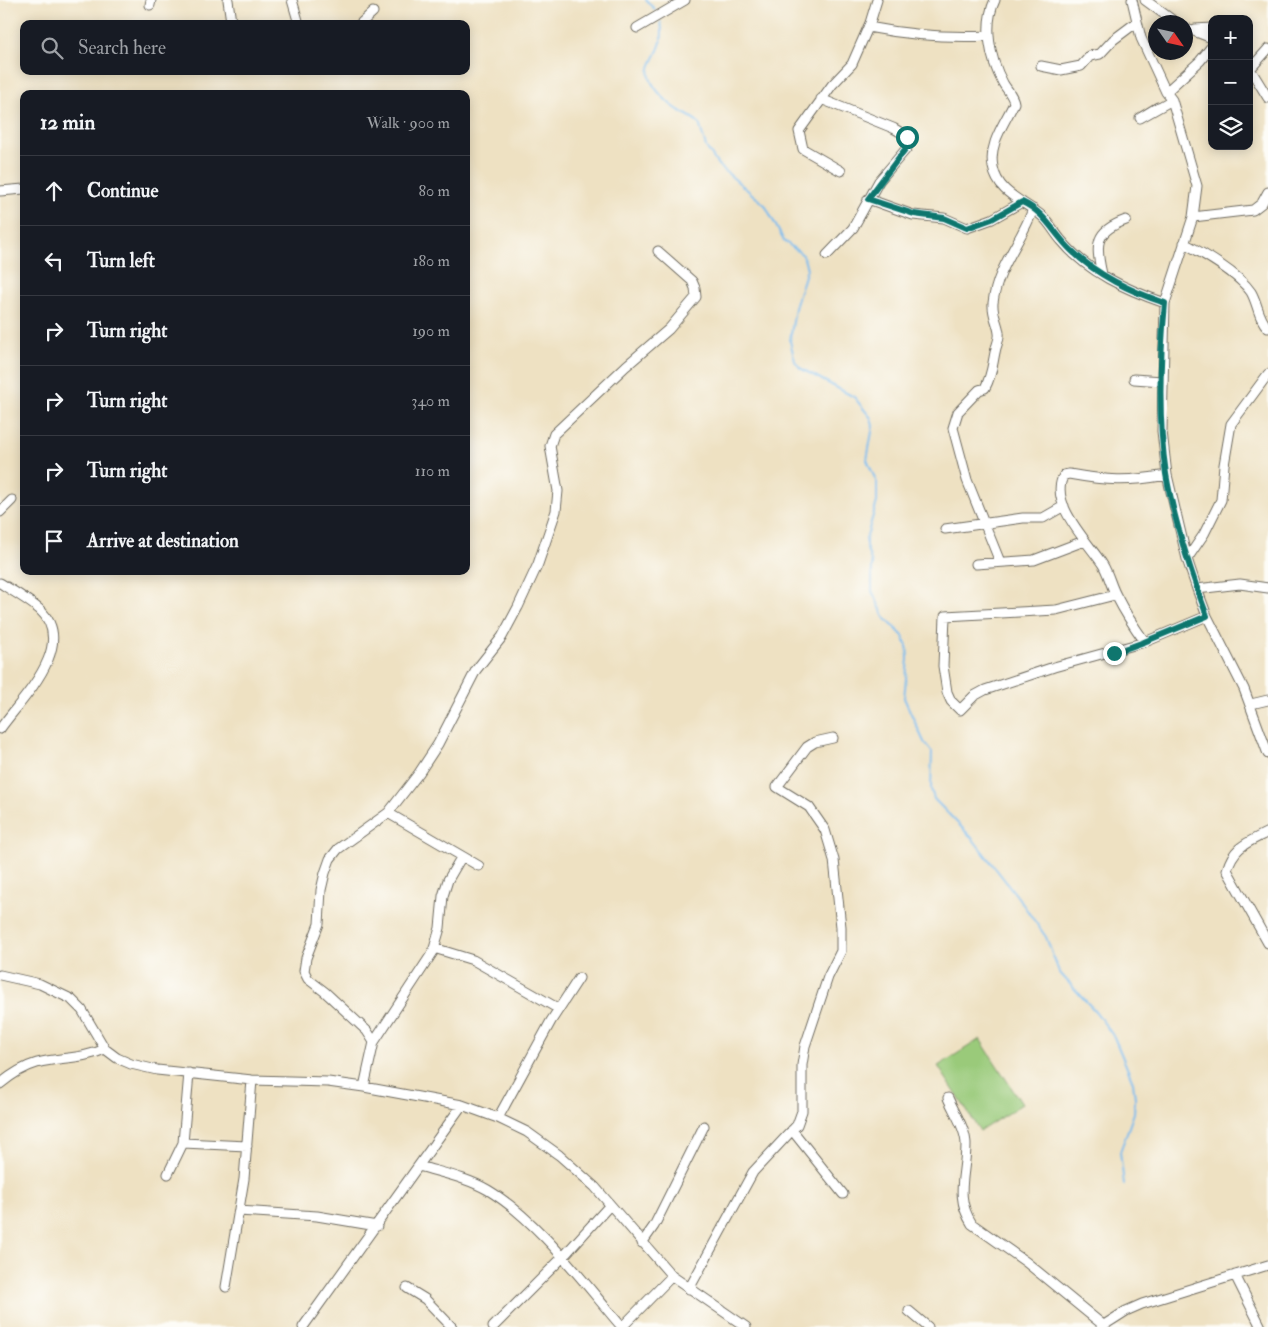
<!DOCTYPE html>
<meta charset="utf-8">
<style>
body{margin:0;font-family:"IM FELL Double Pica",serif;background:#242831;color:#f1f3f6}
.controls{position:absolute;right:15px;top:15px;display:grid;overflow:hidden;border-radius:10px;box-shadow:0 2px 12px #0003}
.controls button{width:45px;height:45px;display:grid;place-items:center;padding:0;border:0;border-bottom:1px solid #363941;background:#171b24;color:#f1f3f6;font:25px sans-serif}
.compass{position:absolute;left:1148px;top:15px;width:45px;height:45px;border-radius:50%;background:#171b24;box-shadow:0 2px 12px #0003;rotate:124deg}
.stop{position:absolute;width:15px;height:15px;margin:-11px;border:4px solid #0f766e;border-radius:50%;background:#fff}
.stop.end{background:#0f766e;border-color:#fff;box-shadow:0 1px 5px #0008}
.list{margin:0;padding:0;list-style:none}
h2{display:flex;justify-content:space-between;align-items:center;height:65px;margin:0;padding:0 20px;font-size:21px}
h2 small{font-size:16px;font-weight:400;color:#9ea1a6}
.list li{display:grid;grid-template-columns:32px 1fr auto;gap:15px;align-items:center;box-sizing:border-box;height:70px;padding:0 20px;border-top:1px solid #363941}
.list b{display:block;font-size:19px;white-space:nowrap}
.list em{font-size:16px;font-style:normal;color:#9ea1a6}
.icon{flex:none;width:28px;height:28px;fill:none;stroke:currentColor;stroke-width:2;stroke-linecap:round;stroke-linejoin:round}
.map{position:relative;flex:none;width:1268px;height:1327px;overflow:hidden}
.search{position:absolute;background:#171b24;box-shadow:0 2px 12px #0003;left:20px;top:20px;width:450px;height:55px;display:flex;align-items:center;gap:12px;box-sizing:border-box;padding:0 18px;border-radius:10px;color:#9ea1a6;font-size:19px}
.panel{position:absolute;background:#171b24;box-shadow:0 2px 12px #0003;left:20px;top:90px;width:450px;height:485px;border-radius:10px}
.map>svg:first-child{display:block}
.green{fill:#9aca7a;stroke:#627a52}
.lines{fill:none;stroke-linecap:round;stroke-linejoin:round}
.stream{stroke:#7abcef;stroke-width:2}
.minor-casing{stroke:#6f6b60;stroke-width:11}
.minor{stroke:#fff;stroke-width:9}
.route{stroke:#0f766e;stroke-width:6}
</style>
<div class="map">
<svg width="1268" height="1327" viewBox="0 0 1268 1327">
<rect width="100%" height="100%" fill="#fdfcf7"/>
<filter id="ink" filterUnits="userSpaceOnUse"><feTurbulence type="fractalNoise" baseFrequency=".02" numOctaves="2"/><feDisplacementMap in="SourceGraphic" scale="10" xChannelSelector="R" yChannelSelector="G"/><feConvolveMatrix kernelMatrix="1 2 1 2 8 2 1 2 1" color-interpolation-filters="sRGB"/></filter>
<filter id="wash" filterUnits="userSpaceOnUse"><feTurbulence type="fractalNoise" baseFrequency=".0096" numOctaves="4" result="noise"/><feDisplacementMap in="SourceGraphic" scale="20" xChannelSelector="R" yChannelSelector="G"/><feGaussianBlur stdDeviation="1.12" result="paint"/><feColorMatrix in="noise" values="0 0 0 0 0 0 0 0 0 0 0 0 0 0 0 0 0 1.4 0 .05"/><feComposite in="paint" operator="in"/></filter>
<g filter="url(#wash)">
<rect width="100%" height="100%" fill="#eee1c2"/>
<path class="green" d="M 980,1039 L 1022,1104 L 980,1131 L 938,1066 Z"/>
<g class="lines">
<path class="stream" d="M 646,0 L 655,10
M 661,22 C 669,64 625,63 670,104 C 679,112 690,115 699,123 L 706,147 L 718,165 L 765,205 L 784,241 L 803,255 L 807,269 L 795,308 L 790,341 L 795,361 L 800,368 L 854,397 L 871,418 L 873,426 L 867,460 L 877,483 L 877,502 L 866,539 L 866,546 L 872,564 L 872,591 L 885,618 L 903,636 L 907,646 L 908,659 L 904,698 L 924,742 L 932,752 L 931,789 L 934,799 L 972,838 L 1017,896 L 1046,937 L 1059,972 L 1096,1012 L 1114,1037 L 1133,1082 L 1135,1098 L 1134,1113 L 1120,1152 L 1124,1184"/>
</g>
</g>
<g filter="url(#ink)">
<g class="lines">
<g class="minor-casing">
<path id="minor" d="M 228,0 L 231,22
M 292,0 L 299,24
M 995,0 C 983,25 990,59 1003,83 C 1006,89 1013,95 1014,103 C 1005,123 988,144 993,167 C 998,194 1023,200 1042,216 C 1050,223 1054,232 1061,240 C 1087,272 1127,290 1165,303
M 1132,0 L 1141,38 L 1166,92 L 1172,100 L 1197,186 L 1193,217 L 1165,303 L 1162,431 L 1167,475 L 1187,559 L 1197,589 L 1207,616 L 1244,689 L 1268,754
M 1145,0 L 1175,22
M 150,5 L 151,0
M 360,24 L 373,12
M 868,27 C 909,35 948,38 989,36
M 637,28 L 685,0
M 1186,28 L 1212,38
M 1195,29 L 1212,28
M 1041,66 L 1061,70 L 1081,66 L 1090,56 L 1100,54 L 1113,40 L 1137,22
M 1249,67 L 1268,98
M 1251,68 L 1268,49
M 1166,92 L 1200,61 L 1212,46
M 821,99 L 893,128 C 902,133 909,136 907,148 L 879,181 L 853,228 L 827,255
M 1158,107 L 1140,118 L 1172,100
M 841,171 L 803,149 L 799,131 L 832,85 L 852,64 L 870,23 L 877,0
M 0,191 L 24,189
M 868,199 L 913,215 L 944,218 L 967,228 L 992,219 L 1022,202
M 1193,217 L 1253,210 L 1262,203 L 1268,192
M 1184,243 C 1204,254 1238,273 1251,292 C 1258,304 1258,318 1268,328
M 1102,274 C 1095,244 1095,231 1126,220
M 1134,379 L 1162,381
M 0,512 L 12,500
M 945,529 L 1023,518 L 1043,518 L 1064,506
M 1187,559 L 1204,534 L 1221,500 L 1224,465 L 1231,424 L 1268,374
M 1000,562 L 967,480 L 953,428 L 958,412 L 979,390 L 985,388 C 993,373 992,364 996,348 C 997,344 1000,338 999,333 C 998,323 992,315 993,303 C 997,267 1022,241 1033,209
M 976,564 L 1034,560 L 1084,541
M 0,583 C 13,591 27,599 39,609 C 79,645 21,699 0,729
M 1197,589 L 1240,584 L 1268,588
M 1115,595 L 1056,610 L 945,616 L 943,666 L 947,692 L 951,701 L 960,710 L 974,696 L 985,690 L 1054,667 L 1145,642 L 1207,616
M 1145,642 C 1135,628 1125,613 1117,597 C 1111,587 1109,575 1103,565 C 1090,544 1047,503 1064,475 L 1069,474 C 1108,481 1127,482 1167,475
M 1251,704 L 1268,700
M 388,813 L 479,866
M 1268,832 C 1247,843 1234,846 1227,870 L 1268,943
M 434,948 L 473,960 L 559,1009
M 0,975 L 40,984 L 71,999 L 82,1010 L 105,1049 L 117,1058 L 131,1064 L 157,1070 L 252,1080 L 328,1082 L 364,1087 L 462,1105 L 498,1118 L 527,1132 L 559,1155 L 595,1187 L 672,1276 L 746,1327
M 374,1042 L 367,1031 L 325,992 L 308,979 L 304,971 L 306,958 L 319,924 L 321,890 L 325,873 L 330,859 L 338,849 L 388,813 L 419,773 L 438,744 L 476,670 L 502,637 L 518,607 L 538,564 L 556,511 L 558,491 L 550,446 L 554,434 L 626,366 L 669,329 L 696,297 L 695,288 L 692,281 L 658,251
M 0,1084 C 11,1075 23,1067 37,1063 C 60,1057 83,1059 105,1049
M 364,1087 L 374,1042 L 433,952 L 440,928 L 443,896 L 448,880 L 462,856
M 948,1098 C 954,1112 966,1129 966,1145 C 966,1175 954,1196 972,1224 L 1026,1262 L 1103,1325
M 498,1118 L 551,1021 L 579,978
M 792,1130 L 843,1194
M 183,1143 L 247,1146
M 419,1166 C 442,1173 468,1178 488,1190 C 538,1220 584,1283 622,1327 L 672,1276
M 168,1174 L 183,1143 L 189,1073
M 239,1211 L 317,1216 L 377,1226
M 642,1243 L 654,1226 L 704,1126
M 1235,1275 L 1261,1327
M 226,1287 L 244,1179 L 252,1080
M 407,1288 L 425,1299 L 452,1327
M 689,1289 L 753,1172 L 797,1125 L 802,1111 L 802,1065 L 805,1046 L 828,977 L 841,951 L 841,927 L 834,860 L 825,830 L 809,807 L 777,787 L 807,747 L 815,742 L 833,738
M 909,1311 L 928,1327
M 303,1327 L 462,1105
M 493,1327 L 562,1258 L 610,1205
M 1101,1327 L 1126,1311 L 1142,1304 L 1268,1265"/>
</g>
<use href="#minor" class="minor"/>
</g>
</g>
<g class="lines" filter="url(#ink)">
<path class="route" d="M 907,137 L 906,148 L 868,199 L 914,214 L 944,218 L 967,228 L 992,219 L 1022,202 C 1045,212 1054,234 1071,250 C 1098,276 1130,291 1165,303 C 1160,356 1158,421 1166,474 C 1174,522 1190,570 1207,616 L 1144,642 L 1114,653"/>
</g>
</svg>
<div class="controls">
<button>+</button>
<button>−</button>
<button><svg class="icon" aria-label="layers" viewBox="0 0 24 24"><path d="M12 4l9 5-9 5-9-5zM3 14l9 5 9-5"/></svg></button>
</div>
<svg class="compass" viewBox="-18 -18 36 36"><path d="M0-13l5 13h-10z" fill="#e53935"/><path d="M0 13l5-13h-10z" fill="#9ea1a6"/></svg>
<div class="stop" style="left:907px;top:137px"></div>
<div class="stop end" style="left:1114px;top:653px"></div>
<div class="search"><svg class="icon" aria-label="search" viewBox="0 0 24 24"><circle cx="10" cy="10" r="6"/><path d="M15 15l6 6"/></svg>Search here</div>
<section class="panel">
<h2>12 min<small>Walk · 900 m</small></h2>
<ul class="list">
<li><svg class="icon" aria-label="ahead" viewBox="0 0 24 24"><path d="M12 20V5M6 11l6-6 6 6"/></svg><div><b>Continue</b></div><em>80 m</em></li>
<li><svg class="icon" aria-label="left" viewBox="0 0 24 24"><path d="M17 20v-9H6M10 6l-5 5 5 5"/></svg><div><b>Turn left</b></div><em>180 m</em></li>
<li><svg class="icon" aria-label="right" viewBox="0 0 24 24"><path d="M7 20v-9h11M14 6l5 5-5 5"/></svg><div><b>Turn right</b></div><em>190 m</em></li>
<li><svg class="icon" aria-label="right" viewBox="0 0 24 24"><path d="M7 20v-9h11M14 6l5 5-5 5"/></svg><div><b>Turn right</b></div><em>340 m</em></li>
<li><svg class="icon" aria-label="right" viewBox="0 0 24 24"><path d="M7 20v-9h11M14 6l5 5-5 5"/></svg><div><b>Turn right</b></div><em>110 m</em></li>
<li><svg class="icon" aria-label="arrive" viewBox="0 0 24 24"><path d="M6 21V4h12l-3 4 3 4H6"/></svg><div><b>Arrive at destination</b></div></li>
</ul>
</section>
</div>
